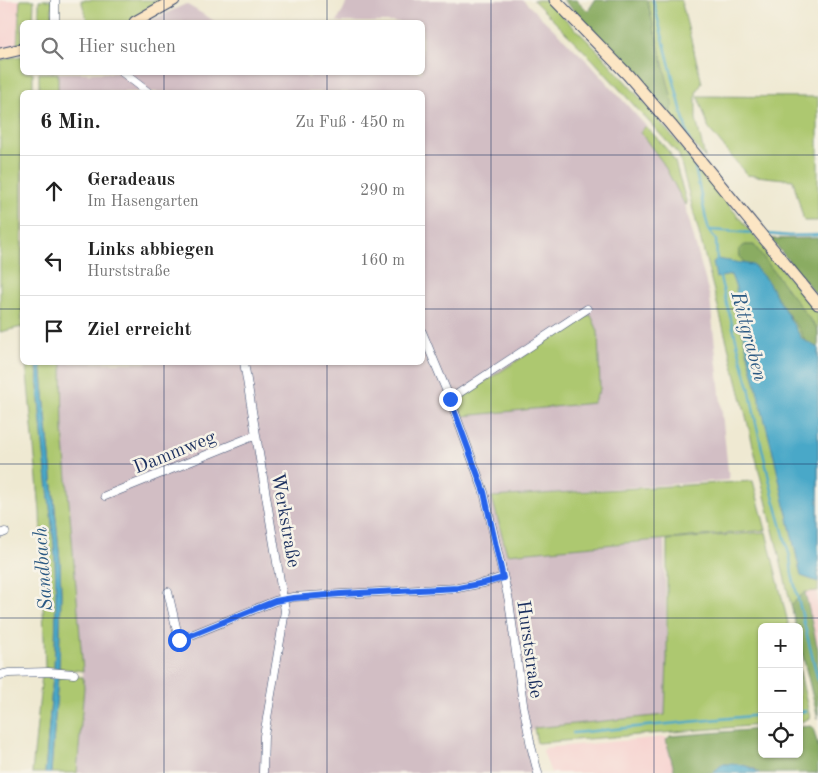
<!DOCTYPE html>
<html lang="de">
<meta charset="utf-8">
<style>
body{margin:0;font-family:"Old Standard TT",serif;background:#f6f6f6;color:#222}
.controls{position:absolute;right:15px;bottom:15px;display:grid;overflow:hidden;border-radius:8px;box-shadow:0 1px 4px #0004}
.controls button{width:45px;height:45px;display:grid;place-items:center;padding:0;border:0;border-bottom:1px solid #e0e0e0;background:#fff;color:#222;font:25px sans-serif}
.stop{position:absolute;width:15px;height:15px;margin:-11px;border:4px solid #2563eb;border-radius:50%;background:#fff}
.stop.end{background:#2563eb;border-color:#fff;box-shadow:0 1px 5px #0008}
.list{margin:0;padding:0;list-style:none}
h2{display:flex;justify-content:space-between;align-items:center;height:65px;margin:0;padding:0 20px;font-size:21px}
h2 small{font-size:16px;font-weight:400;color:#767676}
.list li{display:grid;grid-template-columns:32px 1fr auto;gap:15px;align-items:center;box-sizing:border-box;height:70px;padding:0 20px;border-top:1px solid #e0e0e0}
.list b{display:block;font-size:19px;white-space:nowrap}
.list p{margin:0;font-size:16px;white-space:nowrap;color:#767676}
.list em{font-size:16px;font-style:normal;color:#767676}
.icon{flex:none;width:28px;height:28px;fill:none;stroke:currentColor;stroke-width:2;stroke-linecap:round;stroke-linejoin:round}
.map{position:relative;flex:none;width:818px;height:773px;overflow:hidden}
.search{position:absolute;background:#fff;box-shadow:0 1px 4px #0004;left:20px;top:20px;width:405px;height:55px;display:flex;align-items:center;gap:12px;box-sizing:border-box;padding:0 18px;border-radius:8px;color:#767676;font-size:19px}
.panel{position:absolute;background:#fff;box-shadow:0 1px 4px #0004;left:20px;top:90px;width:405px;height:275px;border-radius:8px}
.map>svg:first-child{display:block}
.built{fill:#f7d0ce}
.industrial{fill:#d2bec4}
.green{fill:#adc86f;stroke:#647c66}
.forest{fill:#8aac62;stroke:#526e60}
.water{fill:#49a8c8;stroke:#326c93}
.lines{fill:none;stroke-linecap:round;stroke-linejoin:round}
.stream{stroke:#49a8c8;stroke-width:2.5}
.street-casing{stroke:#3b4b6f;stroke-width:9}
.secondary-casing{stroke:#3b4b6f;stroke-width:13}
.street{stroke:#fff;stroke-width:8}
.secondary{stroke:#fce6c4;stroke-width:11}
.route{stroke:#2563eb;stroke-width:6}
.grid{fill:none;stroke:#1b2f5e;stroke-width:1;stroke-opacity:0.55}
.labels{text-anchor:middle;stroke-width:5;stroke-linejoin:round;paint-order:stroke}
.street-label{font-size:19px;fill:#1b2f5e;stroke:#f7f3e8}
.water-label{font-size:20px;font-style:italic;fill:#2b5983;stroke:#f7f3e8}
</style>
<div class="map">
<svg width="818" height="773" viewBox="0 0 818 773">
<rect width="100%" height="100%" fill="#f7f3e8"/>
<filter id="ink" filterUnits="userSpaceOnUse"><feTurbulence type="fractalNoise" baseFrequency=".02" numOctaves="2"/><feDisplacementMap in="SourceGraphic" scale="10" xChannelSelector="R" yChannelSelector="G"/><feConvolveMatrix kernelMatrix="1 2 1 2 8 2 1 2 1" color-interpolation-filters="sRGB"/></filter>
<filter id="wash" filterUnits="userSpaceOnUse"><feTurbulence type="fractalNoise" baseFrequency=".0096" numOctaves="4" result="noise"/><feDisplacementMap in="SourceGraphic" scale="20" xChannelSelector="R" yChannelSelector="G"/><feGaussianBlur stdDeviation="1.12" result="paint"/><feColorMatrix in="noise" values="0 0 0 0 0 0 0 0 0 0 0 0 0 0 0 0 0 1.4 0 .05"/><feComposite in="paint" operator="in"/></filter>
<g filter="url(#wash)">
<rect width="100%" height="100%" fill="#efe9d2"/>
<path class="built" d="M 0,0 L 20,0 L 17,45 L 0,49 Z
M 818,591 L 818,650 L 805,592 Z
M 666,737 L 675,773 L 551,773 L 543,751 L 544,748 Z"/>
<path class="industrial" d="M 348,0 L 523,0 L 589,63 L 646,126 L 640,132 L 663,163 L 685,205 L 710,298 L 729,480 L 493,497 L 508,554 L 664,540 L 667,659 L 665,715 L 534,728 L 524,739 L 535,773 L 77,773 L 84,687 L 63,431 L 62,363 L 422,362 L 422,92 L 58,92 L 58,73 L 300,72 L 309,78 L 312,72 L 422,72 L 422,22 L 337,22 Z
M 186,4 L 216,22 L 148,22 Z"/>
<path class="green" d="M 20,0 L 34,0 L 33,22 L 22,22 L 22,45 L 17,45 Z
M 39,0 L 52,0 L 52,22 L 39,22 Z
M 81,0 L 166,0 L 131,22 L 88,22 Z
M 533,0 L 546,0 L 598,51 L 647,106 L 818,313 L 818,591 L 805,592 L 791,605 L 745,412 L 679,155 L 594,61 Z
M 647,0 L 681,0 L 702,83 L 696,93 L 696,119 L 705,158 L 667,111 L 672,110 Z
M 22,56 L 22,72 L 33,73 L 33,92 L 22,92 L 22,329 L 22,327 L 0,332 L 0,61 L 8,58 Z
M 39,73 L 58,73 L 58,92 L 39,92 Z
M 698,96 L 818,97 L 818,221 L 804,221 L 793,180 L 747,175 L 709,129 Z
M 646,126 L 669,152 L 675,162 L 687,204 L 685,205 L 663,163 L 640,132 Z
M 591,315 L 598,331 L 600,389 L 593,403 L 463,416 C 458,404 458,403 466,394 L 584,317 Z
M 26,363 L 37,363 C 39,424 49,484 54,545 C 57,586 56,627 54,668 L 45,668 L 40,511 Z
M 41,363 L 62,363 L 63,431 L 83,671 L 59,668 L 61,595 L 60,560 Z
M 753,481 L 766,530 L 507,554 L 492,497 Z
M 766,532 L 789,627 L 762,627 L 762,725 L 537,743 L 534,728 L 665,715 L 667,659 L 667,540 Z
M 799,668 L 810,718 L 803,721 L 799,722 Z
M 42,675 L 53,676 L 45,773 L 32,773 Z
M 58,676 L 83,677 L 84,687 L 77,773 L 51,773 Z"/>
<path class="forest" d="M 563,0 L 577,0 L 588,11 L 595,0 L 647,0 L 673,103 L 672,110 L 667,111 L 586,22 Z
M 818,238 L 818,297 L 771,239 Z
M 745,245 L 754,245 L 818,330 L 818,367 L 799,329 L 766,285 L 740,258 L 739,249 Z
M 805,592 L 818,650 L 818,719 L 799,640 L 799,627 L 796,627 L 791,605 Z
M 809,726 L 813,727 L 818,746 L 818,773 L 759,773 L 754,768 L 723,764 L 712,773 L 675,773 L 666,740 L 670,736 L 762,729 L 762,754 L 799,754 L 799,727 Z"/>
<path class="water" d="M 717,259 L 753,265 L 768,282 L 802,339 L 818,348 L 818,582 L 801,576 L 774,457 L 738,315 L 736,288 L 731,275 L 716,278 L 713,262 Z
M 37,363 L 41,363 L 60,560 L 61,595 L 59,668 L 54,668 C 56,627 57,586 54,545 C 48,484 39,424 37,363 Z
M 53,676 L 58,676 L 51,773 L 45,773 Z
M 723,764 C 736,764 749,764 759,773 L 712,773 Z"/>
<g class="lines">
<path class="stream" d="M 653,0 L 689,140
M 693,158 L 706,219 L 709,230 L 716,240 L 717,261
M 710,230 L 754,233
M 765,234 L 790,236 L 818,235
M 719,274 L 746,377 L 749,387 L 756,423 L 773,495 L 790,557 L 792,574 L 818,680
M 799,712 L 806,711
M 573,733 L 762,715"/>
</g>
</g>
<g filter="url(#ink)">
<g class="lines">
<g class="street-casing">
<path id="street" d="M 55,22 L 55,0
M 122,72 L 148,92
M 422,332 L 450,399 L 484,492 L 509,601 L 523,704 L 531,746 L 538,773
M 244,362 L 285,611 L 264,736 L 263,773
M 450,399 L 587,309
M 105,496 L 256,435
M 0,534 L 5,532
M 168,592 L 179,640 L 275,601 L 293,597 L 341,594 L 458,588 L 484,583 L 503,577
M 0,675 L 9,673 L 48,672 L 74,674"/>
</g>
<g class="secondary-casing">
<path id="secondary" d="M 555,0 L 628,75 L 671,125 L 818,304
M 135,22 L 174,0
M 0,54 L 22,49"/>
</g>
<use href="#street" class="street"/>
<use href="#secondary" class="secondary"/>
</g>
</g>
<g class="lines" filter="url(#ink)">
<path class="route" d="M 179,640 L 275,601 L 293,598 L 340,594 L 458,588 L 484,583 L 503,578 L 484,492 L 450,399"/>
</g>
<path class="grid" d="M 164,0 L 164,22M 327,0 L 327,22M 491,0 L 491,773M 654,0 L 654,773M 164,72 L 164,92M 327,72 L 327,92M 0,155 L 22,155M 422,155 L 818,155M 0,309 L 22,309M 422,309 L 818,309M 164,362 L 164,773M 327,362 L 327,773M 0,464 L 818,464M 0,618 L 818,618"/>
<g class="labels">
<g class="street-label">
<text transform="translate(174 451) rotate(-22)" y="7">Dammweg</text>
<text transform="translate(287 520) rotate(80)" y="7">Werkstraße</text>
<text transform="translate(531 649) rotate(82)" y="7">Hurststraße</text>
</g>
<g class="water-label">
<text transform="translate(750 336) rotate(75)" y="7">Rittgraben</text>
<text transform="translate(42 569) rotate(-94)" y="7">Sandbach</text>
</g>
</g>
</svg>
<div class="controls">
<button>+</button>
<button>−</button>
<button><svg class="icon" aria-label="locate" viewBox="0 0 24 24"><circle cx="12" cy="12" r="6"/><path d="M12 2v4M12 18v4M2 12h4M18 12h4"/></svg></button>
</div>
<div class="stop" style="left:179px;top:640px"></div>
<div class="stop end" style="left:450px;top:399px"></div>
<div class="search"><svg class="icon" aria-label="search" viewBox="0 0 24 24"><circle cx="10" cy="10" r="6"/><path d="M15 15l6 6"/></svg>Hier suchen</div>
<section class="panel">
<h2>6 Min.<small>Zu Fuß · 450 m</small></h2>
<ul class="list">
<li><svg class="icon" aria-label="ahead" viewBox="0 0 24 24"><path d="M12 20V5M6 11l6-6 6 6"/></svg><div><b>Geradeaus</b><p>Im Hasengarten</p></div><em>290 m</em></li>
<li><svg class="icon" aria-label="left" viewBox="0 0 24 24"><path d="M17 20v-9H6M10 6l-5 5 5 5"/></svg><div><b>Links abbiegen</b><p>Hurststraße</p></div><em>160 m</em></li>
<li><svg class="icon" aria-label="arrive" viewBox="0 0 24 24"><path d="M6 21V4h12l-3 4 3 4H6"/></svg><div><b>Ziel erreicht</b></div></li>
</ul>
</section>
</div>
